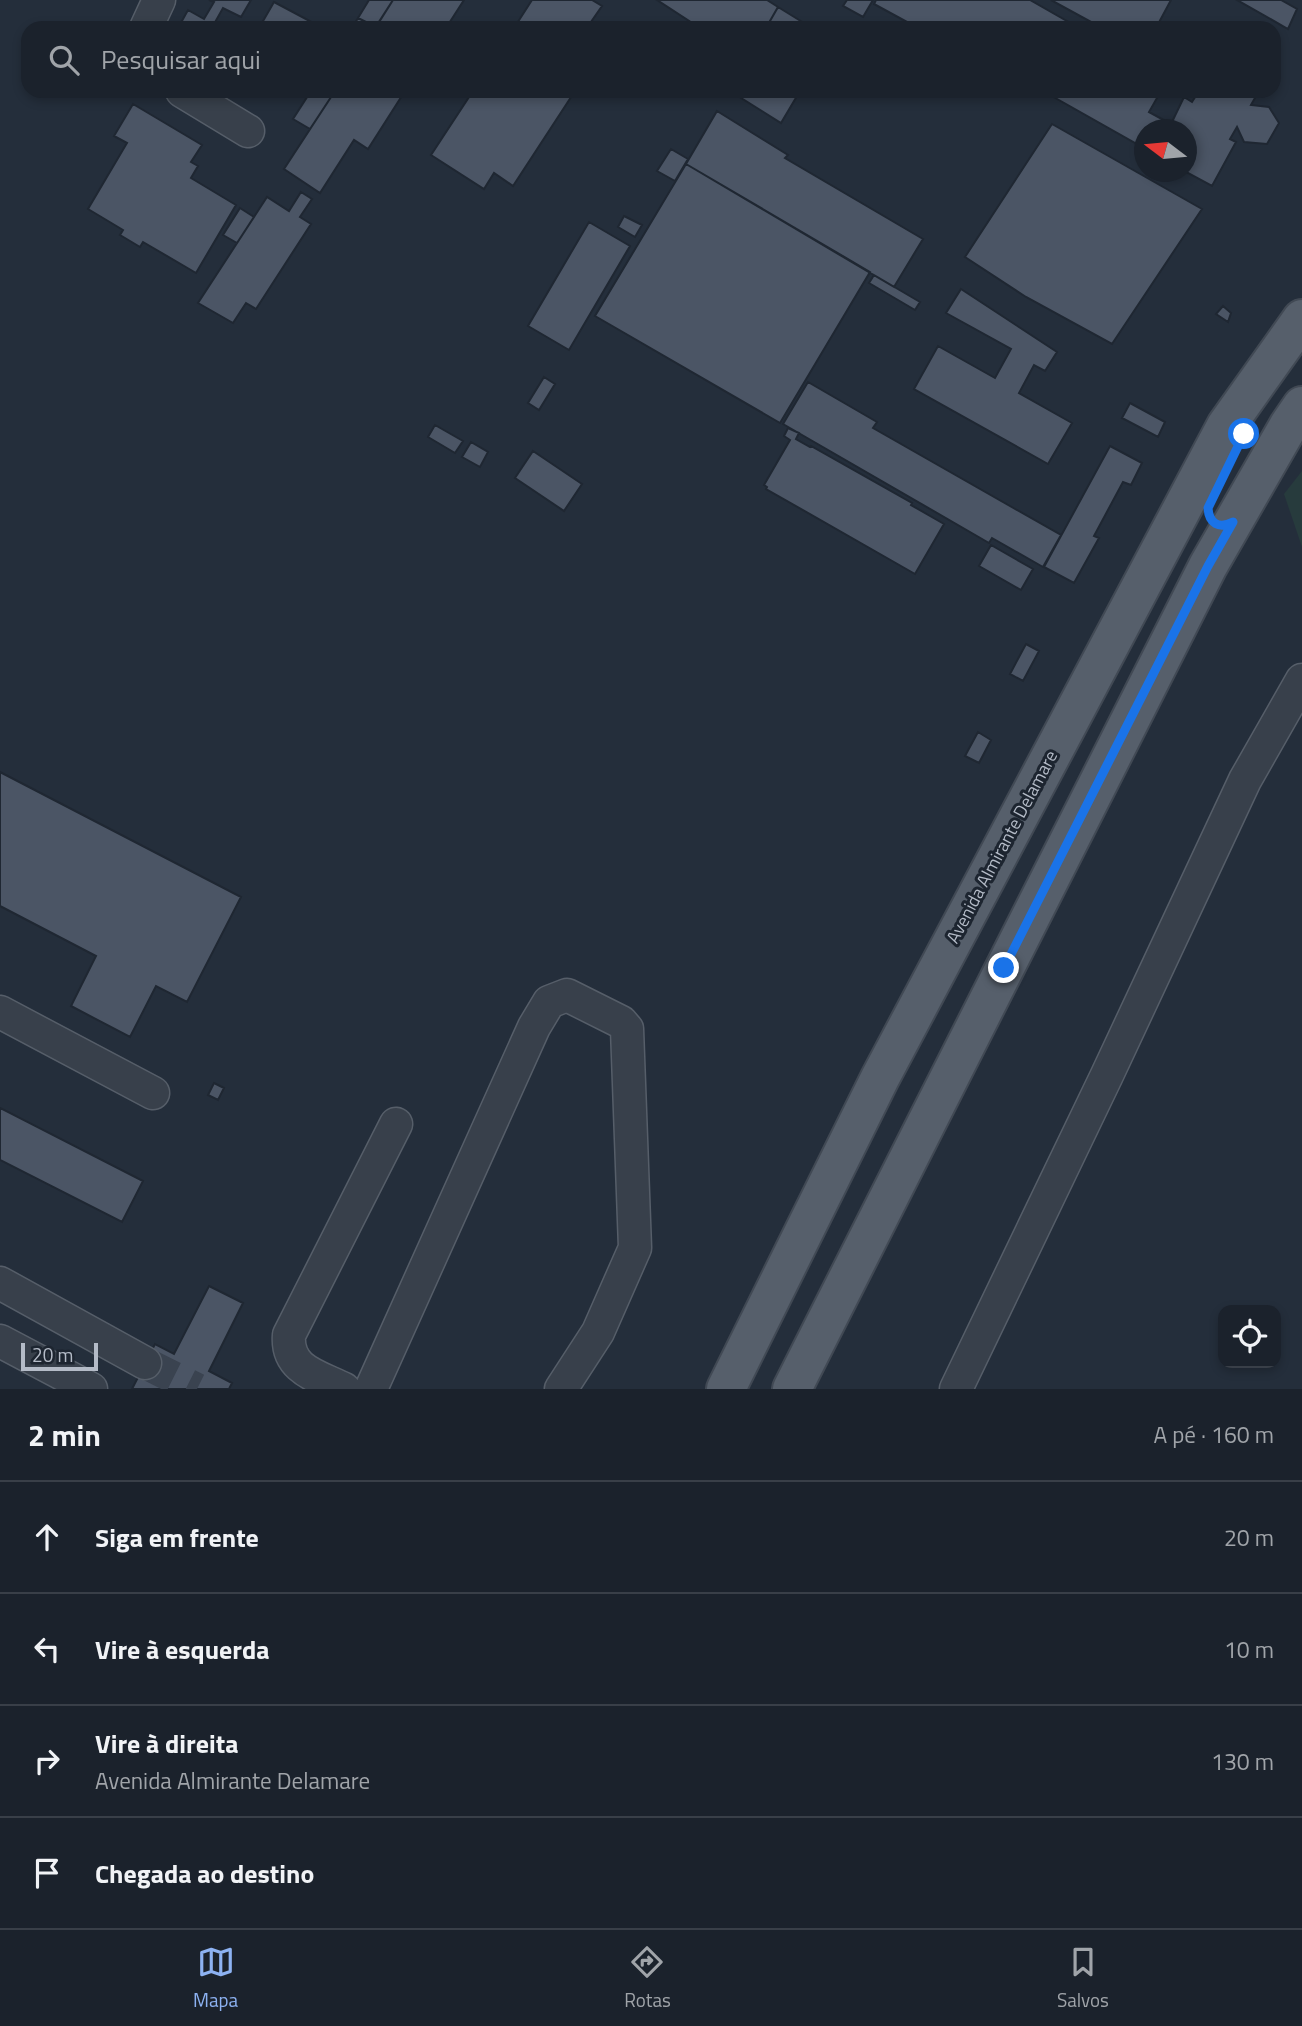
<!DOCTYPE html>
<html lang="pt">
<meta charset="utf-8">
<style>
body{margin:0;font-family:"Titillium Web",sans-serif;background:#242a34;color:#f1f3f6}
.controls{position:absolute;right:21px;bottom:21px;display:grid;overflow:hidden;border-radius:14px;box-shadow:0 4px 10px #0003}
.controls button{width:63px;height:63px;display:grid;place-items:center;padding:0;border:0;border-bottom:2px solid #393f48;background:#1b222c;color:#f1f3f6;font:35px sans-serif}
.compass{position:absolute;left:1134px;top:119px;width:63px;height:63px;border-radius:50%;background:#1b222c;box-shadow:0 4px 10px #0003;rotate:286deg}
.scale{position:absolute;left:21px;bottom:18px;width:77px;box-sizing:border-box;padding-left:7px;border:4px solid #b4bbc7;border-top:0;font-size:19px;line-height:24px;white-space:nowrap;color:#b4bbc7;-webkit-text-stroke:5px #1d2530;paint-order:stroke}
.stop{position:absolute;width:21px;height:21px;margin:-16px;border:5px solid #1a73e8;border-radius:50%;background:#fff}
.stop.end{background:#1a73e8;border-color:#fff;box-shadow:0 2px 7px #0008}
.list{margin:0;padding:0;list-style:none}
h2{display:flex;justify-content:space-between;align-items:center;height:91px;margin:0;padding:0 28px;font-size:30px}
h2 small{font-size:23px;font-weight:400;color:#a0a4a9}
.list li{display:grid;grid-template-columns:46px 1fr auto;gap:21px;align-items:center;box-sizing:border-box;height:112px;padding:0 28px;border-top:2px solid #393f48}
.list b{display:block;font-size:26px;white-space:nowrap}
.list p{margin:0;font-size:23px;white-space:nowrap;color:#a0a4a9}
.list em{font-size:23px;font-style:normal;color:#a0a4a9}
.icon{flex:none;width:38px;height:38px;fill:none;stroke:currentColor;stroke-width:2;stroke-linecap:round;stroke-linejoin:round}
.map{position:relative;flex:none;width:1302px;height:1389px;overflow:hidden}
.search{position:absolute;background:#1b222c;box-shadow:0 4px 10px #0003;left:21px;right:21px;top:21px;height:77px;display:flex;align-items:center;gap:18px;box-sizing:border-box;padding:0 24px;border-radius:21px;color:#a0a4a9;font-size:26px}
.sheet{height:539px;background:#1b222c}
nav{display:flex;justify-content:space-around;align-items:center;box-sizing:border-box;height:98px;border-top:2px solid #393f48;background:#1b222c;font-size:19px;color:#a0a4a9}
nav a{display:grid;justify-items:center;gap:4px}
nav .on{color:#8db2f2}
.map>svg:first-child{display:block}
.green{fill:#273b3d}
.building{fill:#4b5565;stroke:#1f2732;stroke-width:2}
.lines{fill:none;stroke-linecap:round;stroke-linejoin:round}
.minor-tunnel{stroke:#3a4350;stroke-width:32;stroke-dasharray:32 16;stroke-linecap:butt}
.minor-casing{stroke:#565e69;stroke-width:35}
.major-casing{stroke:#414954;stroke-width:42}
.minor{stroke:#38404b;stroke-width:32}
.major{stroke:#565f6b;stroke-width:38}
.route{stroke:#1a73e8;stroke-width:9}
.labels{text-anchor:middle;stroke-width:6;stroke-linejoin:round;paint-order:stroke}
.street-label{font-size:18px;fill:#b4bbc7;stroke:#1d2530}
</style>
<div class="map">
<svg width="1302" height="1389" viewBox="0 0 1302 1389">
<rect width="100%" height="100%" fill="#242e3b"/>
<path class="green" d="M 1302,471 L 1302,547 L 1284,494 Z"/>
<path class="building" d="M 209,0 L 251,0 L 241,17 L 223,8 L 214,24 L 221,28 L 178,28 L 188,10 L 204,19 L 214,2 Z
M 369,0 L 393,0 L 376,27 L 358,18 Z
M 393,0 L 464,0 L 446,28 L 375,28 Z
M 532,0 L 592,0 L 602,6 L 591,22 L 601,28 L 514,28 Z
M 657,0 L 767,0 L 778,7 L 766,28 L 700,28 Z
M 847,0 L 873,0 L 863,17 L 843,6 Z
M 876,0 L 1030,0 L 1079,28 L 918,28 L 874,4 Z
M 1051,0 L 1171,0 L 1156,28 L 1102,28 Z
M 1237,0 L 1281,0 L 1297,9 L 1288,29 Z
M 274,2 L 321,27 L 320,28 L 259,28 Z
M 778,7 L 812,28 L 766,28 Z
M 358,18 L 376,27 L 352,28 Z
M 311,91 L 335,91 L 310,129 L 293,119 Z
M 335,91 L 405,91 L 368,149 L 354,140 L 320,193 L 284,169 Z
M 473,91 L 575,91 L 513,186 L 494,173 L 484,189 L 431,155 Z
M 730,91 L 800,91 L 781,123 Z
M 1043,91 L 1161,91 L 1149,112 L 1171,124 L 1184,97 L 1192,102 L 1199,91 L 1259,91 L 1251,105 L 1269,107 L 1279,123 L 1267,144 L 1244,142 L 1237,127 L 1230,139 L 1236,142 L 1212,186 L 1186,172 L 1186,130 L 1144,130 L 1144,148 Z
M 133,104 L 202,145 L 191,162 L 198,166 L 191,178 L 236,205 L 196,273 L 143,242 L 140,247 L 120,235 L 123,230 L 88,209 L 127,143 L 114,136 Z
M 717,111 L 788,155 L 785,158 L 923,239 L 894,287 L 686,164 Z
M 1052,124 L 1202,209 L 1112,344 L 1026,297 L 965,257 Z
M 671,149 L 688,159 L 675,181 L 657,171 Z
M 686,164 L 870,272 L 780,423 L 595,316 Z
M 301,192 L 312,199 L 300,217 L 311,224 L 256,309 L 246,303 L 233,323 L 198,303 L 267,197 L 289,211 Z
M 240,208 L 254,217 L 237,243 L 223,235 Z
M 624,216 L 642,225 L 635,237 L 618,227 Z
M 589,222 L 630,246 L 569,350 L 528,326 Z
M 874,275 L 920,302 L 915,310 L 869,283 Z
M 961,289 L 1057,352 L 1045,371 L 1034,365 L 1019,393 L 1072,423 L 1048,464 L 914,389 L 938,346 L 995,378 L 1011,349 L 946,313 Z
M 1223,306 L 1231,313 L 1228,322 L 1216,314 Z
M 544,377 L 555,384 L 539,410 L 528,403 Z
M 808,382 L 877,422 L 873,428 L 1061,535 L 1043,567 L 992,538 L 989,543 L 783,424 Z
M 1130,403 L 1165,422 L 1158,437 L 1122,418 Z
M 435,425 L 463,441 L 455,453 L 428,437 Z
M 788,428 L 799,433 L 796,439 L 810,447 L 811,446 L 912,503 L 911,505 L 944,524 L 915,574 L 766,489 L 767,487 L 764,485 L 790,440 L 784,436 Z
M 471,442 L 488,452 L 480,467 L 462,457 Z
M 1110,446 L 1142,463 L 1131,485 L 1123,482 L 1094,536 L 1099,538 L 1074,583 L 1044,567 Z
M 533,451 L 582,484 L 564,511 L 515,478 Z
M 991,545 L 1033,569 L 1021,590 L 979,566 Z
M 1026,644 L 1039,651 L 1023,681 L 1010,674 Z
M 978,732 L 991,740 L 979,763 L 965,756 Z
M 0,772 L 241,897 L 187,1002 L 156,986 L 130,1037 L 71,1006 L 96,956 L 0,906 Z
M 214,1083 L 224,1088 L 218,1100 L 208,1095 Z
M 0,1108 L 143,1181 L 122,1222 L 0,1160 Z
M 209,1286 L 243,1303 L 209,1371 L 232,1383 L 229,1389 L 132,1389 L 155,1344 L 174,1354 Z"/>
<g class="lines">
<path class="minor-tunnel" d="M 145,1363 L 197,1389"/>
<g class="minor-casing">
<path id="minor" d="M 146,28 L 159,0
M 182,91 L 248,131
M 0,1012 L 153,1093
M 0,1283 L 145,1363
M 0,1341 L 91,1389
M 344,1389 C 318,1376 286,1370 289,1335 L 396,1124
M 371,1389 L 534,1027 L 549,1002 L 567,995 L 621,1022 L 627,1029 L 635,1248 L 598,1332 L 561,1389
M 956,1389 L 1107,1075 L 1245,780 L 1302,680"/>
</g>
<g class="major-casing">
<path id="major" d="M 726,1389 L 880,1078 L 1226,426 L 1302,319
M 792,1389 L 1208,566 L 1289,425 L 1302,406"/>
</g>
<use href="#minor" class="minor"/>
<use href="#major" class="major"/>
</g>
<g class="lines">
<path class="route" d="M 1004,968 L 1208,566 L 1233,522 C 1219,529 1209,524 1208,508 L 1244,434"/>
</g>
<g class="labels">
<g class="street-label">
<text transform="translate(1002 847) rotate(-62)" y="6">Avenida Almirante Delamare</text>
</g>
</g>
</svg>
<div class="controls">
<button><svg class="icon" aria-label="locate" viewBox="0 0 24 24"><circle cx="12" cy="12" r="6"/><path d="M12 2v4M12 18v4M2 12h4M18 12h4"/></svg></button>
</div>
<svg class="compass" viewBox="-18 -18 36 36"><path d="M0-13l5 13h-10z" fill="#e53935"/><path d="M0 13l5-13h-10z" fill="#a0a4a9"/></svg>
<div class="scale">20 m</div>
<div class="stop" style="left:1244px;top:434px"></div>
<div class="stop end" style="left:1004px;top:968px"></div>
<div class="search"><svg class="icon" aria-label="search" viewBox="0 0 24 24"><circle cx="10" cy="10" r="6"/><path d="M15 15l6 6"/></svg>Pesquisar aqui</div>
</div>
<section class="sheet">
<h2>2 min<small>A pé · 160 m</small></h2>
<ul class="list">
<li><svg class="icon" aria-label="ahead" viewBox="0 0 24 24"><path d="M12 20V5M6 11l6-6 6 6"/></svg><div><b>Siga em frente</b></div><em>20 m</em></li>
<li><svg class="icon" aria-label="left" viewBox="0 0 24 24"><path d="M17 20v-9H6M10 6l-5 5 5 5"/></svg><div><b>Vire à esquerda</b></div><em>10 m</em></li>
<li><svg class="icon" aria-label="right" viewBox="0 0 24 24"><path d="M7 20v-9h11M14 6l5 5-5 5"/></svg><div><b>Vire à direita</b><p>Avenida Almirante Delamare</p></div><em>130 m</em></li>
<li><svg class="icon" aria-label="arrive" viewBox="0 0 24 24"><path d="M6 21V4h12l-3 4 3 4H6"/></svg><div><b>Chegada ao destino</b></div></li>
</ul>
</section>
<nav>
<a class="on"><svg class="icon" aria-label="map" viewBox="0 0 24 24"><path d="M3 6l6-2 6 2 6-2v14l-6 2-6-2-6 2zM9 4v14M15 6v14"/></svg>Mapa</a>
<a><svg class="icon" aria-label="directions" viewBox="0 0 24 24"><path d="M12 3l9 9-9 9-9-9zM9 14v-3h6M13 9l2 2-2 2"/></svg>Rotas</a>
<a><svg class="icon" aria-label="saved" viewBox="0 0 24 24"><path d="M7 4h10v16l-5-4-5 4z"/></svg>Salvos</a>
</nav>
